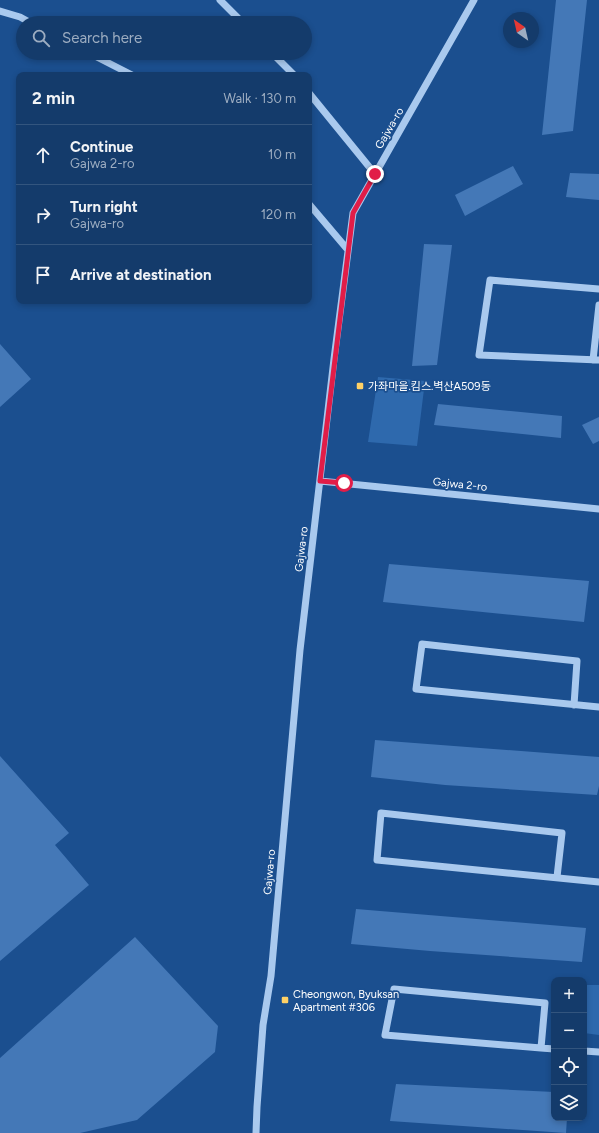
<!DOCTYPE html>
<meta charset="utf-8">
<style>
body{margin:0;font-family:Figtree,"Noto Sans KR",sans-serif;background:#1d4271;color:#f1f3f6}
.controls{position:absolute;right:12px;bottom:12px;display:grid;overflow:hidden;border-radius:8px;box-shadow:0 2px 6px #0003}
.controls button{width:36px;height:36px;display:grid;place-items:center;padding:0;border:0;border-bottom:1px solid #33557e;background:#143b6b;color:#f1f3f6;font:20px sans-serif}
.compass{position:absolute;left:503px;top:12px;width:36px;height:36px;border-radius:50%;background:#143b6b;box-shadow:0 2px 6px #0003;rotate:326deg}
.stop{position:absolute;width:12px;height:12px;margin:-9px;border:3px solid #e11d48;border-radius:50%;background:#fff}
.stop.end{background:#e11d48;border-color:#fff;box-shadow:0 1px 4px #0008}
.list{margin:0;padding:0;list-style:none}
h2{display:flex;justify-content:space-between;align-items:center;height:52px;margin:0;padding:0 16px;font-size:17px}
h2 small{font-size:13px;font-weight:400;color:#9dadc1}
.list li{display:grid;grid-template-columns:26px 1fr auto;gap:12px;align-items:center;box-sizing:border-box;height:60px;padding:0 16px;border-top:1px solid #33557e}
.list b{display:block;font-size:15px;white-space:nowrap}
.list p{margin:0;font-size:13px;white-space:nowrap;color:#9dadc1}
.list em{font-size:13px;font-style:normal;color:#9dadc1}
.icon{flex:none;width:22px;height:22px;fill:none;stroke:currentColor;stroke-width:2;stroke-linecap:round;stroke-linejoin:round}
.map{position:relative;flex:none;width:599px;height:1133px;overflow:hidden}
.search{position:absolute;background:#143b6b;box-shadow:0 2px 6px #0003;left:16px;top:16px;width:296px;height:44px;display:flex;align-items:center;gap:10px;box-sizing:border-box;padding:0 14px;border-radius:22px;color:#9dadc1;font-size:15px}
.panel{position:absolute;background:#143b6b;box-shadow:0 2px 6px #0003;left:16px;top:72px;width:296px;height:232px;border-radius:8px}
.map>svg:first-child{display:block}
.green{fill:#2e69ad}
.building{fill:#4478b7}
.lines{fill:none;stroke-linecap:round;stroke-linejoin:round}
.minor{stroke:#a9c9ee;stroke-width:7}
.route{stroke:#e11d48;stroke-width:5}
.poi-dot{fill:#ffd166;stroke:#1b4f8f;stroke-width:1.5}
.labels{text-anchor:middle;stroke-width:3.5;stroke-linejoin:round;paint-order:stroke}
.street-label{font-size:11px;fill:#fff;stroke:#1b4f8f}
.poi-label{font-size:11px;fill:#fff;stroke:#1b4f8f;text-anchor:start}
</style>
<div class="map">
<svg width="599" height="1133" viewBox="0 0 599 1133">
<rect width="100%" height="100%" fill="#1b4f8f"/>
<path class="green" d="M 378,377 L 425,381 L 417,446 L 368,442 Z
M 584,985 L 599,985 L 599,1035 L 584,1033 Z"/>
<path class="building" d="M 556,0 L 587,0 L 573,131 L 542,135 Z
M 513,166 L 523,184 L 465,216 L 455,195 Z
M 570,173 L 599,174 L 599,200 L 566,197 Z
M 424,244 L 452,245 L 437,365 L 412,366 Z
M 0,344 L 31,379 L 0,407 Z
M 438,404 L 562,416 L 561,438 L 434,425 Z
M 599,417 L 599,441 L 593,444 L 582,425 Z
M 389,564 L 589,581 L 584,622 L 383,602 Z
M 375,740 L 599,757 L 599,786 L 597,795 L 445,785 L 371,777 Z
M 0,756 L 69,833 L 55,845 L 89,885 L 0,961 Z
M 356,909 L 586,928 L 582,962 L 430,951 L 351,944 Z
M 135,937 L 218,1026 L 215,1052 L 137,1120 L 80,1133 L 0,1133 L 0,1058 Z
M 396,1084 L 554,1092 L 554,1118 L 567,1118 L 566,1133 L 390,1121 Z"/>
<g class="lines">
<path class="minor" d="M 220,0 L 243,23
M 0,11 L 20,17 L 31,23
M 89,53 L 132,75
M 272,53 L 294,75
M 309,93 L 375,174
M 309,204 L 348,250
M 599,289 L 490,280 L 479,355 L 599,360
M 593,360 L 599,305
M 320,481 L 599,509
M 574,705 L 577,661 L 422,644 L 416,689 L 599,707
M 557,877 L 562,833 L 381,813 L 377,860 L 599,882
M 541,1048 L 545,1003 L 394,989 L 385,1035 L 541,1048 L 554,1049
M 584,1051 L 599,1052
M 256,1133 L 257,1107 L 263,1025 L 271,976 L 300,650 L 334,359 L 353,213 L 474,0"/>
</g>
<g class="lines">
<path class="route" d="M 344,483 L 320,481 L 353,213 L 375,174"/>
</g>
<g class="poi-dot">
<rect x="356" y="382" width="8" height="8" rx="2"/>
<rect x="281" y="996" width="8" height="8" rx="2"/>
</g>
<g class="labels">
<g class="street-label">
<text transform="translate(389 128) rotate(-60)" y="4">Gajwa-ro</text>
<text transform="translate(460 484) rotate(6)" y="4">Gajwa 2-ro</text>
<text transform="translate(301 549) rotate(-83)" y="4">Gajwa-ro</text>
<text transform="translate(269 872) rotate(-85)" y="4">Gajwa-ro</text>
</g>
<g class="poi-label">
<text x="368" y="390">가좌마을.킴스.벽산A509동</text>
<text x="293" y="998">Cheongwon, Byuksan<tspan x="293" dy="13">Apartment #306</tspan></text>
</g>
</g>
</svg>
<div class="controls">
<button>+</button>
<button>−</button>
<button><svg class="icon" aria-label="locate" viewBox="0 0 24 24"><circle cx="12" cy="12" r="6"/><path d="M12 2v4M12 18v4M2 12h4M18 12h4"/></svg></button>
<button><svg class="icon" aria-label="layers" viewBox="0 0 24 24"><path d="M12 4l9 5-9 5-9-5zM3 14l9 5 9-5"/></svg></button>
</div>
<svg class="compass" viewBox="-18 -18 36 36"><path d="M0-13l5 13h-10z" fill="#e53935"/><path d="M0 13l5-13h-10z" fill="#9dadc1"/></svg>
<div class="stop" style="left:344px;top:483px"></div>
<div class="stop end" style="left:375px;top:174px"></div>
<div class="search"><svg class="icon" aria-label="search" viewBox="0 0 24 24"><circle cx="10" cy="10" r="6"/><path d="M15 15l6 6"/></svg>Search here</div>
<section class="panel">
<h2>2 min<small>Walk · 130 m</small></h2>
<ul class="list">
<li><svg class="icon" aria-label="ahead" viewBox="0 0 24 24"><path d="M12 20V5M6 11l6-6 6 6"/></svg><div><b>Continue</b><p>Gajwa 2-ro</p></div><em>10 m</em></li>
<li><svg class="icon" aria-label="right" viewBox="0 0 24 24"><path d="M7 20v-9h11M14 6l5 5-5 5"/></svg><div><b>Turn right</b><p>Gajwa-ro</p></div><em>120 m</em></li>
<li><svg class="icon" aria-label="arrive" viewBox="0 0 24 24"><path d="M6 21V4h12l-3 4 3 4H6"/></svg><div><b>Arrive at destination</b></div></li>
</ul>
</section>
</div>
